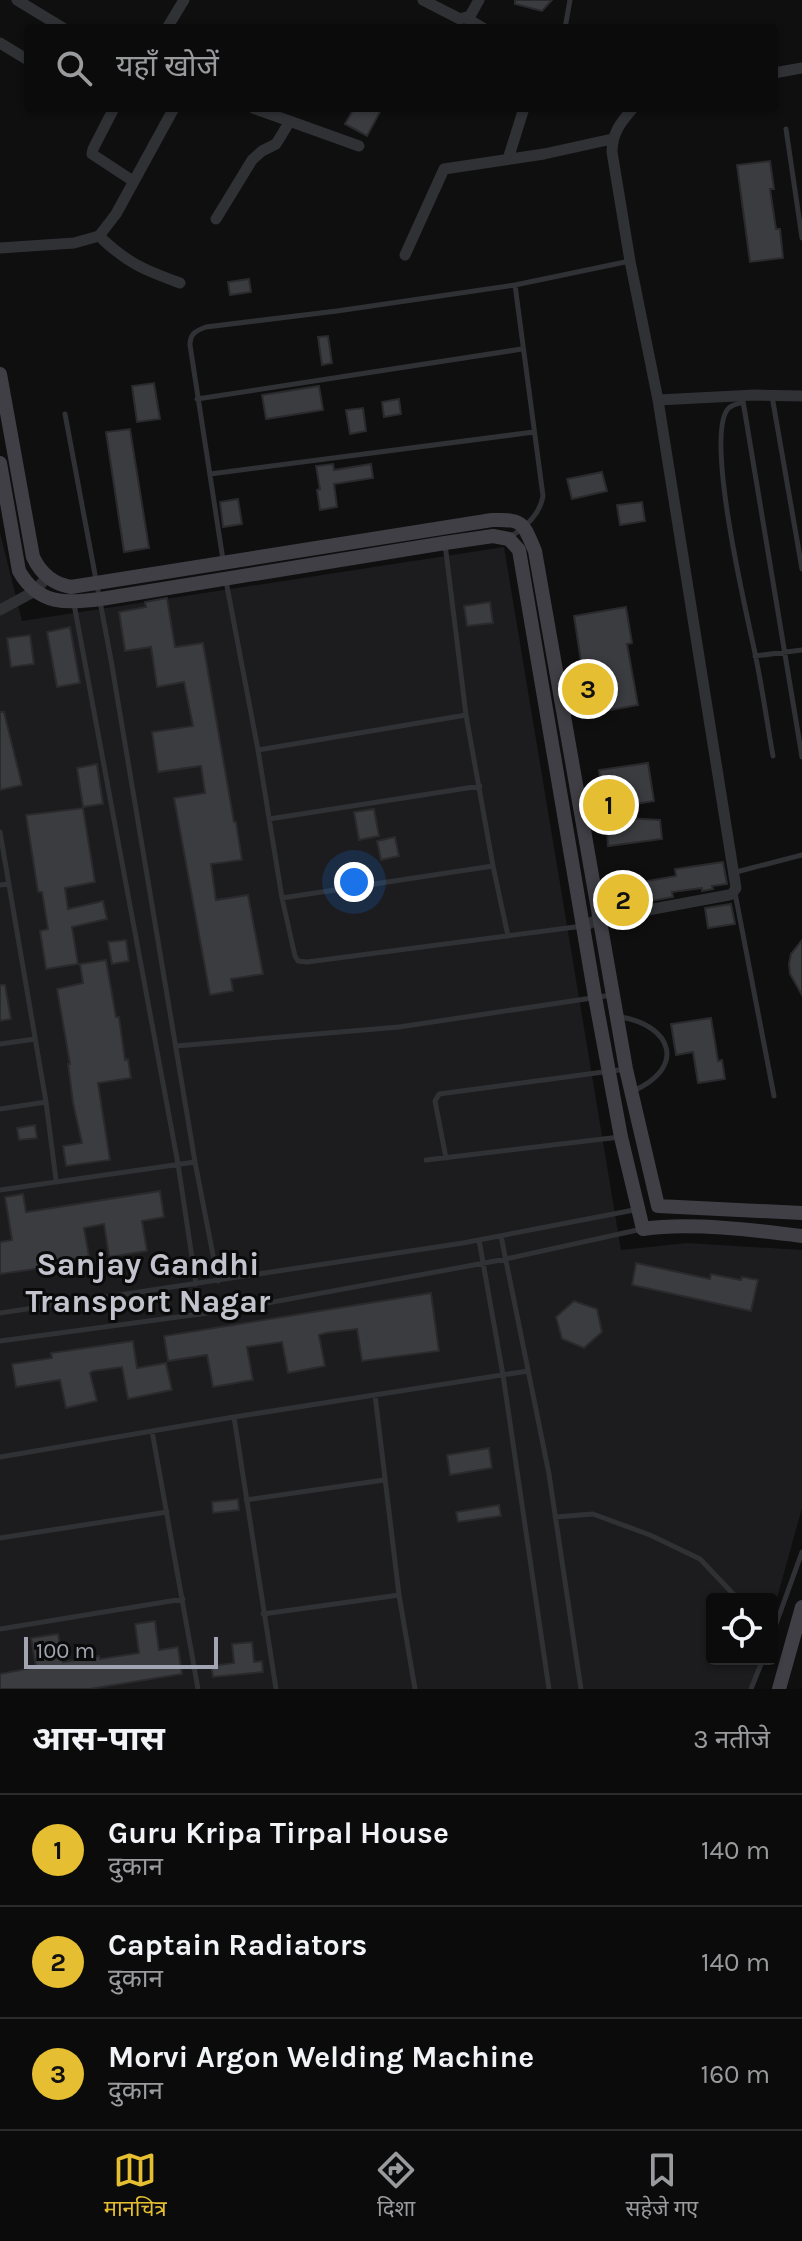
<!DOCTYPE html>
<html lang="hi">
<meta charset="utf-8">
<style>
body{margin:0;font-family:Karla,"Noto Sans Devanagari",sans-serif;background:#141415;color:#f1f3f6}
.controls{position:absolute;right:24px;bottom:24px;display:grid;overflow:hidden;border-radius:8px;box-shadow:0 2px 6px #0004}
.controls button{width:72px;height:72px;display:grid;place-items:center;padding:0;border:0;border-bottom:2px solid #2b2b2d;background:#0b0b0c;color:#f1f3f6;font:40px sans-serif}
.scale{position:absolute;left:24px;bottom:20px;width:194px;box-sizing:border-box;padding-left:8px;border:4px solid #a1a4b1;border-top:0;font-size:22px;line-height:28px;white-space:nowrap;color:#a1a4b1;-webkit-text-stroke:6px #0a0a0b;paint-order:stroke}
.you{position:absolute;left:354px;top:882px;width:28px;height:28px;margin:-20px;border:6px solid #fff;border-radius:50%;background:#1a73e8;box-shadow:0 0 0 12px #1a73e833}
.badge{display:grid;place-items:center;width:52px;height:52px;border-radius:50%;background:#e5be32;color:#111;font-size:26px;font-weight:700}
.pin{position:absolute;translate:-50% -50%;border:4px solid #fff;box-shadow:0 2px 8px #0006}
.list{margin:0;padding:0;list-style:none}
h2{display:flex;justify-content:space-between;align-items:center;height:104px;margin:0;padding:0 32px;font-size:34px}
h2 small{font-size:26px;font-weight:400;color:#9a9b9d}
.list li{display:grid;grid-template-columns:52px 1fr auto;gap:24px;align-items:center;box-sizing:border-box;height:112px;padding:0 32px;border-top:2px solid #2b2b2d}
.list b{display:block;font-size:30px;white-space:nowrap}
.list p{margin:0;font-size:26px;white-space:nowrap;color:#9a9b9d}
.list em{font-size:26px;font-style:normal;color:#9a9b9d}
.icon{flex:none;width:44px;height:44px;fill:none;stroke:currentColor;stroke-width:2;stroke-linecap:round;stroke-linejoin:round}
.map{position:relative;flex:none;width:802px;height:1689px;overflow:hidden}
.search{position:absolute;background:#0b0b0c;box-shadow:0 2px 6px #0004;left:24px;right:24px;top:24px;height:88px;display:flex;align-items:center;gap:20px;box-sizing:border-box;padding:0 28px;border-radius:8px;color:#9a9b9d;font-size:30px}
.sheet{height:440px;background:#0b0b0c}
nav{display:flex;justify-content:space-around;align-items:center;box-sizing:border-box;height:112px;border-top:2px solid #2b2b2d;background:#0b0b0c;font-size:22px;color:#9a9b9d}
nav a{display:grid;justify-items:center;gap:4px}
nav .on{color:#e5be32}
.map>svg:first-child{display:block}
.built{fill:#1c1b1d}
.building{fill:#3b3c40;stroke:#2a292c;stroke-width:2}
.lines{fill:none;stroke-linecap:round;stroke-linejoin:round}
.lane{stroke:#303135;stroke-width:5}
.street{stroke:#303135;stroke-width:11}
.secondary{stroke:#3f3f45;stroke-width:14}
.labels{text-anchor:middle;stroke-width:6;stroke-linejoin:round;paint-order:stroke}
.neighbourhood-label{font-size:32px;font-weight:bold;fill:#c2c3cd;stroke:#0a0a0b}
</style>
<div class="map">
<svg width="802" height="1689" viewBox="0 0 802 1689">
<rect width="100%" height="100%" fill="#0f0f10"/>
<path class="built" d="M 0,533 L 22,621 L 504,547 L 621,1250 L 687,1243 L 802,1250 L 802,1508 L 772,1616 L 772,1599 L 712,1599 L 712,1659 L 760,1659 L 752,1689 L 0,1689 Z"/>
<path class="building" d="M 515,0 L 552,0 L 542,11 L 515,4 Z
M 354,108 L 382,108 L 367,136 L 345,124 Z
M 770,161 L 774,189 L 770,189 L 776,229 L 780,229 L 783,258 L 750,262 L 737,165 Z
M 249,279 L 251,292 L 230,295 L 228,282 Z
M 328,336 L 332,363 L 322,365 L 318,337 Z
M 154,383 L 160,419 L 137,422 L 132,386 Z
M 319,386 L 323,410 L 266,419 L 262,395 Z
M 399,399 L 401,414 L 384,417 L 382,402 Z
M 363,408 L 366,431 L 350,434 L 346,410 Z
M 130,429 L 149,548 L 124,552 L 106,432 Z
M 333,464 L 334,470 L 371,464 L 373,478 L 334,484 L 337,507 L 320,510 L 317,490 L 320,489 L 316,466 Z
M 602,472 L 607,491 L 572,499 L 567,479 Z
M 238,499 L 242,524 L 223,527 L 220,502 Z
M 642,502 L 645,521 L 620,525 L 617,505 Z
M 167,598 L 175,647 L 203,643 L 234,822 L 236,822 L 242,860 L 211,864 L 216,900 L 248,895 L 263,974 L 231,979 L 233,991 L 210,995 L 174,798 L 205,793 L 201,766 L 158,772 L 152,732 L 193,726 L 184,682 L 157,687 L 151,647 L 125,651 L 119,612 L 146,607 L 145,602 Z
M 490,602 L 493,623 L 467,626 L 464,606 Z
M 626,607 L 632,643 L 627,644 L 638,705 L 589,714 L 574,616 Z
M 70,627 L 80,683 L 57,687 L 47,632 Z
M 30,635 L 34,664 L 11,667 L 7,638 Z
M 0,712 L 4,712 L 22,785 L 0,790 Z
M 648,763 L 654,801 L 605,809 L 599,770 Z
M 97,764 L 103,804 L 83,807 L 77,768 Z
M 83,808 L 95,882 L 65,888 L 68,909 L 103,901 L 107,919 L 72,927 L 78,964 L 46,969 L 40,931 L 48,929 L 42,892 L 38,892 L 26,815 Z
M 374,809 L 379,836 L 359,840 L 354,812 Z
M 606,817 L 660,820 L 662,839 L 608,846 Z
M 395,837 L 399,856 L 381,860 L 377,841 Z
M 723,862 L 727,884 L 712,886 L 713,889 L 702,891 L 702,888 L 672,892 L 673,897 L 618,907 L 614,887 L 676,876 L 675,869 Z
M 731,904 L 735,924 L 708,928 L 705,908 Z
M 126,940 L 129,961 L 112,964 L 108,942 Z
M 802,940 L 802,995 L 790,974 L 789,964 L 791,954 Z
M 106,960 L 116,1017 L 119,1017 L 125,1060 L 128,1059 L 131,1078 L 98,1083 L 110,1160 L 66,1166 L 63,1146 L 82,1143 L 73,1103 L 68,1064 L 70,1064 L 57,989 L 83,983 L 80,964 Z
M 0,985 L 5,985 L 11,1019 L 0,1021 Z
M 711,1018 L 718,1061 L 722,1060 L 725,1079 L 698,1083 L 693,1052 L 676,1055 L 671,1024 Z
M 35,1125 L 37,1138 L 19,1140 L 17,1128 Z
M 160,1191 L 164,1217 L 142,1221 L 147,1251 L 109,1257 L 104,1224 L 84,1228 L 89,1256 L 69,1260 L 70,1262 L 50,1267 L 0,1274 L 0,1242 L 12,1240 L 5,1197 L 23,1194 L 26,1212 Z
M 636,1263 L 710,1279 L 711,1274 L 741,1280 L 742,1277 L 758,1280 L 751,1311 L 632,1285 Z
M 431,1293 L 439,1351 L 362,1361 L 357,1329 L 326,1333 L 319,1335 L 325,1366 L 288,1373 L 282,1342 L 247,1347 L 253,1380 L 213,1387 L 207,1355 L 168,1361 L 164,1336 Z
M 574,1301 L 597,1309 L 602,1332 L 584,1348 L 562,1339 L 556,1317 Z
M 133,1341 L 137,1368 L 166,1363 L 172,1390 L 128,1399 L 122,1367 L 93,1371 L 90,1373 L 97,1401 L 66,1408 L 60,1380 L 16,1387 L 12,1364 L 52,1358 L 51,1353 Z
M 489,1448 L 492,1468 L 450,1475 L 447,1455 Z
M 238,1499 L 239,1510 L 213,1513 L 212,1502 Z
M 499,1505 L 501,1516 L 458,1522 L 456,1512 Z
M 155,1621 L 159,1650 L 178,1647 L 182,1674 L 90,1689 L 0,1689 L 0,1674 L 36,1667 L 31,1638 L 58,1634 L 63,1662 L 99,1656 L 100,1659 L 139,1653 L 135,1624 Z
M 252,1642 L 254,1662 L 262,1661 L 263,1672 L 213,1677 L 211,1666 L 234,1663 L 232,1644 Z"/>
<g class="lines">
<path class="lane" d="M 565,28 L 570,0
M 786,129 L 802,238
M 772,396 L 802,569
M 197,399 L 522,349
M 743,401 L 802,757
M 743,402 C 737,404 730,405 727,410 C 706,442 746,611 755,653 C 762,687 767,722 773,756
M 65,414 L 111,660 L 195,1162 L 218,1281
M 210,474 L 534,432
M 509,538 C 525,527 540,515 543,496 L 515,285
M 445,544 L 466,715 L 493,866 L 508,936
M 223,560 L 190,345 C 190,334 195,331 206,327 L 337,311 L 515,285 L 630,261
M 226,581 L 258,750 L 282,898 L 295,956 L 298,961 L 307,962 L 583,926
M 74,604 L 178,1164 L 196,1284
M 755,656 L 802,650
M 258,750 L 466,715
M 269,819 L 480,786
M 0,832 L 46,1102 L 56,1180
M 736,872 L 802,855
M 0,885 L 9,884
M 735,893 L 774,1096
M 282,898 L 493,866
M 621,1017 C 673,1026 686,1068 633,1091
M 0,1044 L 35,1039
M 176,1046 L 399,1027 L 612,995
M 0,1109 L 46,1102
M 446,1158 L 435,1101 L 439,1094 L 626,1069
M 426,1160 L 620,1137
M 0,1190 L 195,1162
M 501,1236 L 549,1474 L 581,1689
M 479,1240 L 503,1375 L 549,1689
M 0,1313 L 463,1243 L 634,1210
M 0,1341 L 230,1310 L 506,1259 L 642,1229
M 375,1395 L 399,1595 L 415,1689
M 234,1417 L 276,1689
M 152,1431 L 198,1689
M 0,1457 L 234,1417 L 528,1371
M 246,1500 L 384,1480
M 555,1517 L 593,1514 L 650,1535 L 700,1559 L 738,1599
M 0,1538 L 167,1512
M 263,1614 L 399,1595
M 0,1629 L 183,1599
M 772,1635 L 802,1552
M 751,1689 L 763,1659"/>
<path class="street" d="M 17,0 L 63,28
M 423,0 L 460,19 L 470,16 L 479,0
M 466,18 L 483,28
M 167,28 L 184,0
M 0,43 L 28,60
M 774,73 L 802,68
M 253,108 L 359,146
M 113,110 L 93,149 L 92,154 L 133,181
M 508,159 L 524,108
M 216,219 L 252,160 L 262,151 L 276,144 L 290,121
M 99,236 C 127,263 144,270 180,283
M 0,248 L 74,243 L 99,236 L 116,214 L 174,108
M 405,255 L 444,169 L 544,154 L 612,139
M 658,400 L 755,395 L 802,396
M 0,610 L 35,591 L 47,577
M 584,926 L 599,919 L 729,895 L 732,894 L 736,888 L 658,400 L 630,261 L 612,152 C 612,133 621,122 633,108"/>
<path class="secondary" d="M 0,374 L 33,557 C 41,574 53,584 71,587 L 492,520 C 524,519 523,523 535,551 L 626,1069 L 658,1206 L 802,1213
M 0,463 L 19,571 C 39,606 66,603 101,599 L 445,543 L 493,536 L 509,539 L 519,550 L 595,997 L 621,1137 L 643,1229 C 689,1222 755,1230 802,1236
M 779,1689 L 802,1607"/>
</g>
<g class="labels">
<g class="neighbourhood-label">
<text x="148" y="1275">Sanjay Gandhi<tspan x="148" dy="37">Transport Nagar</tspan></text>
</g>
</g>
</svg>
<div class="controls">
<button><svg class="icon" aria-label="locate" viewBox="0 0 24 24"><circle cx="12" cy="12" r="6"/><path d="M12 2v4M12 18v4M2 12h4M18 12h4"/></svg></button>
</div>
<div class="scale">100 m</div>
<div class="you"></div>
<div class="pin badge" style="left:609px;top:805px">1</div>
<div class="pin badge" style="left:623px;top:900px">2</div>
<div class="pin badge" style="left:588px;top:689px">3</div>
<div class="search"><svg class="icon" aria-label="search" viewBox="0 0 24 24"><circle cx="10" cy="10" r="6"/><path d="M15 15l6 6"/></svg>यहाँ खोजें</div>
</div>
<section class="sheet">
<h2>आस-पास<small>3 नतीजे</small></h2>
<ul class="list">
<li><span class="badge">1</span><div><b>Guru Kripa Tirpal House</b><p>दुकान</p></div><em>140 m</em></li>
<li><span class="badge">2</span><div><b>Captain Radiators</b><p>दुकान</p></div><em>140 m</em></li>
<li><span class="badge">3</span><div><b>Morvi Argon Welding Machine</b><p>दुकान</p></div><em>160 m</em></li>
</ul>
</section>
<nav>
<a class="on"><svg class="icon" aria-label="map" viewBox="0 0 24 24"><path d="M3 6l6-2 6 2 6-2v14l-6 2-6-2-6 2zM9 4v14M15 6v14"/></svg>मानचित्र</a>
<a><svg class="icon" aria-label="directions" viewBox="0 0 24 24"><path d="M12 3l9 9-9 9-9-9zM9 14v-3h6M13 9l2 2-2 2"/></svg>दिशा</a>
<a><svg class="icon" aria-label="saved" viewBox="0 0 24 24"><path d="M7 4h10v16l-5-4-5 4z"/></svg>सहेजे गए</a>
</nav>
